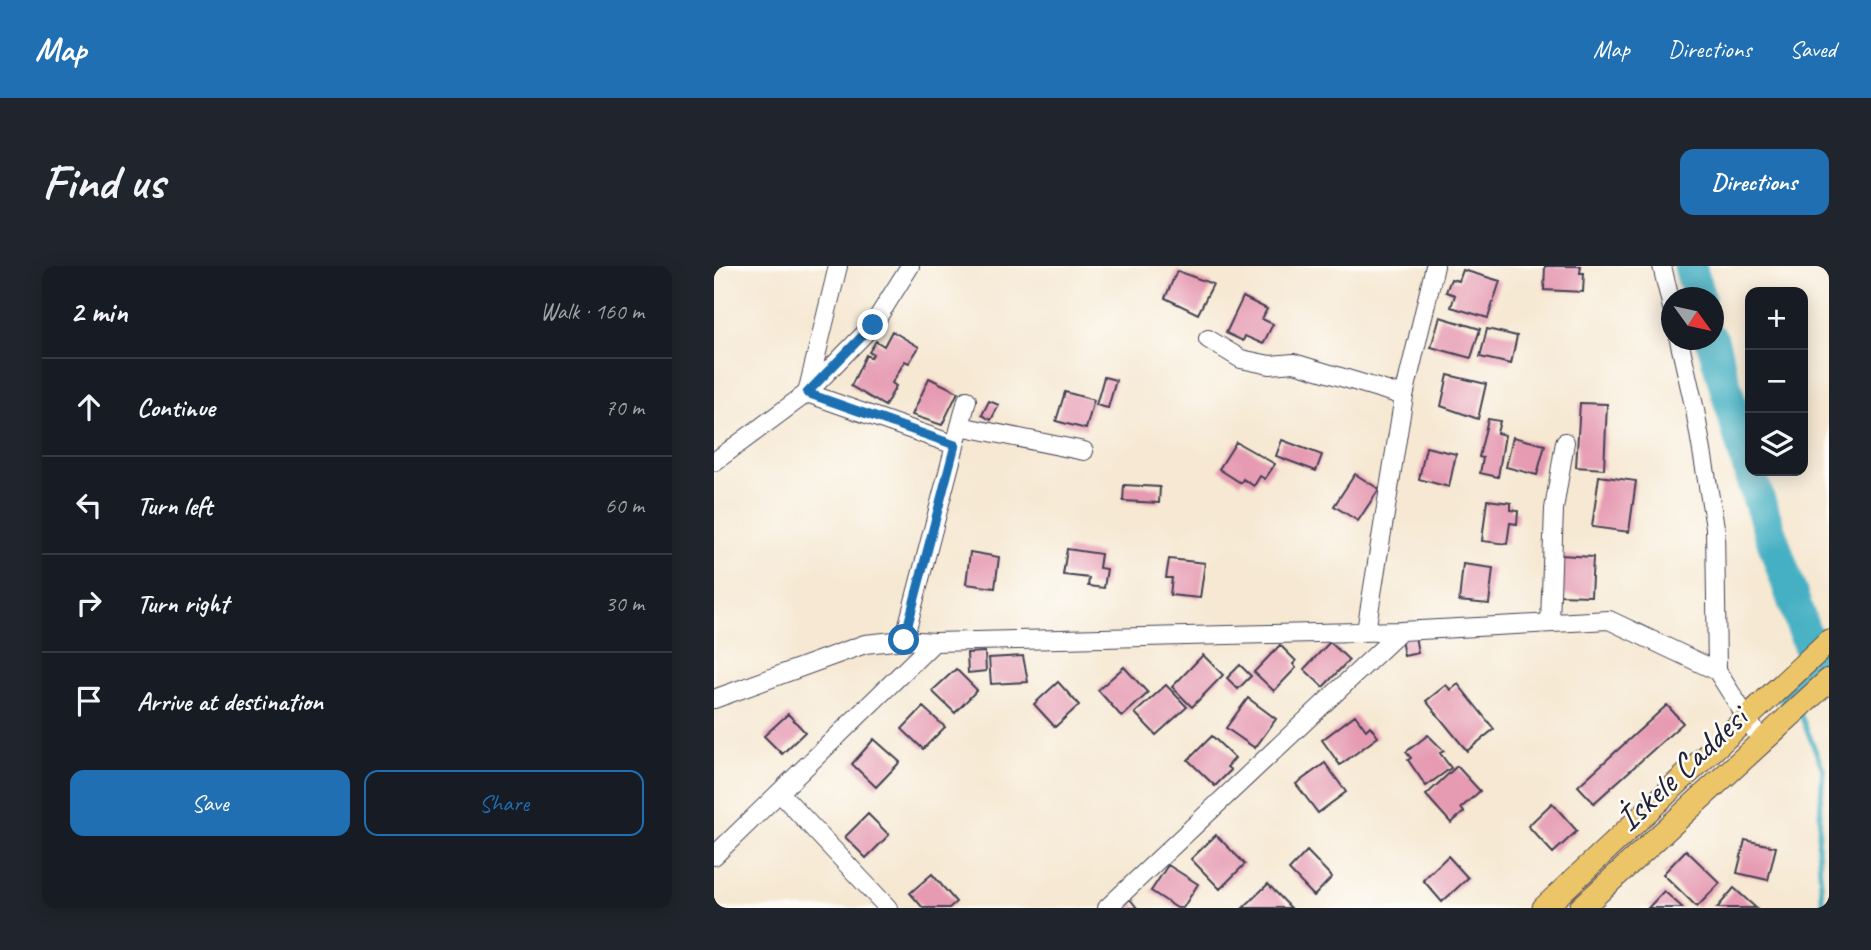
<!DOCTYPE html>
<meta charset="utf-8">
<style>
body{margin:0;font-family:Caveat,sans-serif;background:#20242c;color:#f1f3f6}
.controls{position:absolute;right:21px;top:21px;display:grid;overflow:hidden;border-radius:14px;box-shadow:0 4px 18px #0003}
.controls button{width:63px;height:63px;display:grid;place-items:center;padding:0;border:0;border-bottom:2px solid #363941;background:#171b24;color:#f1f3f6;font:35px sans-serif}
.compass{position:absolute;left:947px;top:21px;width:63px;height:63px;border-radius:50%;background:#171b24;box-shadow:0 4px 18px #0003;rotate:123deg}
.stop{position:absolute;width:21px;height:21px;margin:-16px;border:5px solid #1f6fb2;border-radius:50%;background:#fff}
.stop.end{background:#1f6fb2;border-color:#fff;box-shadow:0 2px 7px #0008}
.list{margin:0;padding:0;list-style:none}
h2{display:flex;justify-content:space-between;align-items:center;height:91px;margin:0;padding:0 28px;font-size:30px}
h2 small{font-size:23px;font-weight:400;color:#9ea1a6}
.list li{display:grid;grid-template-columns:46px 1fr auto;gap:21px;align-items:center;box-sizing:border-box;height:98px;padding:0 28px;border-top:2px solid #363941}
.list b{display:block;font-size:26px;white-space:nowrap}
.list em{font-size:23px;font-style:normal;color:#9ea1a6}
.actions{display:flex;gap:14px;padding:21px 28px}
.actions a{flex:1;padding:16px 0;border:2px solid #1f6fb2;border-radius:14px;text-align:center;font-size:24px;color:#1f6fb2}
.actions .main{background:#1f6fb2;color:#fff}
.icon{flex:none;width:38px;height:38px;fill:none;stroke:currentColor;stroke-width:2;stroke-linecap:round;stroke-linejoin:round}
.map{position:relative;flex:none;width:1115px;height:642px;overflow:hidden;border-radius:14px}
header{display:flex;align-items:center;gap:42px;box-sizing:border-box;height:98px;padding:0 35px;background:#1f6fb2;color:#fff}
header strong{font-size:33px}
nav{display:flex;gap:38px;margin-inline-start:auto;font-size:24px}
.intro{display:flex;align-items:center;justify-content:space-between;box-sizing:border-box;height:168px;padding:0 42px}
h1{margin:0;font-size:49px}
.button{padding:18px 32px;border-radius:14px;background:#1f6fb2;color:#fff;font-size:24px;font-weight:700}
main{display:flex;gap:42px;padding:0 42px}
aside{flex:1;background:#171b24;border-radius:14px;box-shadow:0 4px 18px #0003}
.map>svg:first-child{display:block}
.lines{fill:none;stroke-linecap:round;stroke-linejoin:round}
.stream{stroke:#45b0c3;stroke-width:5}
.river{stroke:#45b0c3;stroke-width:33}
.building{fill:#e69bb3}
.minor-casing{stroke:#424052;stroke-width:20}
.major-casing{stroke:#424052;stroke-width:25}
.minor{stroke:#fff;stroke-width:18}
.major{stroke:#edc569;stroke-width:23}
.route{stroke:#1f6fb2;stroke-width:9}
.labels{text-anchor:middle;stroke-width:5;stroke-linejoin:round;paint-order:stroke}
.street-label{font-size:35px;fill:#22223b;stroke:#fdfcf7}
</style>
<header>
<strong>Map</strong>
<nav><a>Map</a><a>Directions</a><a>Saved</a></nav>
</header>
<div class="intro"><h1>Find us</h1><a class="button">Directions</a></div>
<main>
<aside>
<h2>2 min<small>Walk · 160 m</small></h2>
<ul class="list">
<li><svg class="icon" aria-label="ahead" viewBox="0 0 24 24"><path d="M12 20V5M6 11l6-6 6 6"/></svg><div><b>Continue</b></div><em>70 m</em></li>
<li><svg class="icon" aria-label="left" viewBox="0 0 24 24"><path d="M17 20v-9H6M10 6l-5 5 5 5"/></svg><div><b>Turn left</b></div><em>60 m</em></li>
<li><svg class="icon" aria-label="right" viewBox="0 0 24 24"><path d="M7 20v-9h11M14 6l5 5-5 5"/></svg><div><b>Turn right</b></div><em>30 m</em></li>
<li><svg class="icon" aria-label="arrive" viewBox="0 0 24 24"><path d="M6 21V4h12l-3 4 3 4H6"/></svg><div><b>Arrive at destination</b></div></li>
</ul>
<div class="actions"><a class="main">Save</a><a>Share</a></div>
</aside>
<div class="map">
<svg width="1115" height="642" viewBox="0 0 1115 642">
<rect width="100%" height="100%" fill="#fdfcf7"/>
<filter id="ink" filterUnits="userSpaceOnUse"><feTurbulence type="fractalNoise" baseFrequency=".0143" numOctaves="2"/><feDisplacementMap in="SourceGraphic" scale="14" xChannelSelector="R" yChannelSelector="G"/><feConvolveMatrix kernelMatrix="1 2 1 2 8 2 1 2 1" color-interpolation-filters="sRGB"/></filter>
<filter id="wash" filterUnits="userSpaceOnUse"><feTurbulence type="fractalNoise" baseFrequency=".00686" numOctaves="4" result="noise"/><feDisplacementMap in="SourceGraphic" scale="28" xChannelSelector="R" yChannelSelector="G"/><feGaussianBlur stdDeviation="1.57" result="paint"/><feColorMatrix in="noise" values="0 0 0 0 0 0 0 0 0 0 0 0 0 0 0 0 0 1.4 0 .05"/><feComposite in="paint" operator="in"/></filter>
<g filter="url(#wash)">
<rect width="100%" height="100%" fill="#f6e8d2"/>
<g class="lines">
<path class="stream" d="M 1086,447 L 1109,503 L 1104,582 L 1109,642"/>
<path class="river" d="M 976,0 L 985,32
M 998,74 L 1040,220 L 1102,400 L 1080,431"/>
</g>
<g id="blocks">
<path class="building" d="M 831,0 L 867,0 L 866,7 L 870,7 L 869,26 L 830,24 Z
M 749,4 L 786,15 L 774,52 L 737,41 L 741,29 L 732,26 L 737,13 L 745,15 Z
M 463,5 L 499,18 L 484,48 L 451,32 Z
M 529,31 L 553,43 L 548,53 L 559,58 L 549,78 L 531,70 L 529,75 L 512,67 Z
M 726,51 L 766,63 L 757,92 L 717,81 Z
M 773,63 L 803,70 L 797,98 L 766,91 Z
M 178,65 L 205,81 L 195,97 L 191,95 L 178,117 L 182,120 L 171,140 L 137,120 L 152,89 L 157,92 L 159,88 L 155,86 L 162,75 L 170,80 Z
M 734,109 L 772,118 L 764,153 L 727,140 Z
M 390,111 L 402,114 L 394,142 L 382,139 Z
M 215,112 L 244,126 L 228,159 L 198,149 Z
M 351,126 L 380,134 L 372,163 L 342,155 Z
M 275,135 L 285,139 L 277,154 L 268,149 Z
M 866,137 L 893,138 L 890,203 L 862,201 Z
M 774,153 L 786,155 L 783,167 L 791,169 L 784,211 L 766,207 L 769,192 L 765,191 Z
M 799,171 L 831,179 L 823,209 L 792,201 Z
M 568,174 L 608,189 L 602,205 L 562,190 Z
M 522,176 L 561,198 L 551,213 L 546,210 L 540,220 L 529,213 L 527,217 L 505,203 Z
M 712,181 L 742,188 L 735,221 L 705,213 Z
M 641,208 L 665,223 L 644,255 L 620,240 Z
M 885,210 L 922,215 L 915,266 L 878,261 Z
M 410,219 L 446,221 L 445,237 L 409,235 Z
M 773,234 L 797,237 L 797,244 L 804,245 L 803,258 L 796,257 L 793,278 L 768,275 Z
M 353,283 L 387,288 L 385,302 L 393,303 L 390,322 L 374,320 L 375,312 L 349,309 Z
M 256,286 L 285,291 L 281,322 L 252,318 Z
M 846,289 L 879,291 L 877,330 L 844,329 Z
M 455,293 L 491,297 L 486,332 L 456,329 L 458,312 L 452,312 Z
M 749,298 L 779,302 L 775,338 L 745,335 Z
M 701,370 L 704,387 L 690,390 L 687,373 Z
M 616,376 L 635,394 L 609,421 L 590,403 Z
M 566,379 L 582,395 L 579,398 L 582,402 L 560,425 L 540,406 Z
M 271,386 L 272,405 L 254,407 L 253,387 Z
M 489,389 L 509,409 L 478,441 L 458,421 Z
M 309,390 L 314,416 L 277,418 L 275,392 Z
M 526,399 L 537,410 L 524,423 L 513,412 Z
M 410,401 L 434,427 L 408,451 L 384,424 Z
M 242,403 L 263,424 L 241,447 L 218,425 Z
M 344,416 L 365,439 L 341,461 L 320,438 Z
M 744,418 L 780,463 L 753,485 L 712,435 L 732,419 L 737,424 Z
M 452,419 L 473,441 L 442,469 L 421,447 Z
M 534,432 L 562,453 L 541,482 L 512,462 Z
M 953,439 L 969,457 L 880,537 L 864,520 Z
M 209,441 L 231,461 L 209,483 L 188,463 Z
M 74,448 L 91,466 L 68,488 L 50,470 Z
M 641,449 L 652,464 L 656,460 L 664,471 L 626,499 L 608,474 Z
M 714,469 L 730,485 L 726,487 L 737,502 L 712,520 L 694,494 L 697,492 L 692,486 Z
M 498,470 L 521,492 L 513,501 L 517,504 L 501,520 L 474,494 Z
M 160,473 L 186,496 L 162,521 L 138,498 Z
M 611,497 L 632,526 L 604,547 L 582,518 Z
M 743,500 L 766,525 L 747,542 L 750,546 L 737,557 L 712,529 Z
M 838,537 L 863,565 L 839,587 L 814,560 Z
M 154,548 L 175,569 L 152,592 L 131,571 Z
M 502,569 L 531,598 L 506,623 L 477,593 Z
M 1031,574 L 1062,581 L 1054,614 L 1023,607 Z
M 972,584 L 1006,617 L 983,641 L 949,608 Z
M 593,585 L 618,611 L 600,630 L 575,604 Z
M 734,590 L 754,612 L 728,636 L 709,614 Z
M 454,599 L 484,618 L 469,642 L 463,642 L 437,625 Z
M 218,608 L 242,636 L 235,642 L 209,642 L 196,627 Z
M 554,618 L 577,642 L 529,642 Z
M 1020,622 L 1042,642 L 1003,642 Z
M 950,625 L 969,642 L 934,642 Z
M 416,633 L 423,642 L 405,642 Z"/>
</g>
</g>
<g filter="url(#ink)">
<use href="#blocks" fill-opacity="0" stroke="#424052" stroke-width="2"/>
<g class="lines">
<g class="minor-casing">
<path id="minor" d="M 948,0 L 958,42
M 494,73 L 527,93 L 556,99 L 580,97 L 690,130
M 965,74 L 981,144 L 1001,261 L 1003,405
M 93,127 L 241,179
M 93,127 L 124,0
M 246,160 L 370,185
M 0,196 L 93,127 L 159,59 L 196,0
M 836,356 L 840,243 L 851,176
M 652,365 L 690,130 L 721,0
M 190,374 L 253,134
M 0,433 L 151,378 L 190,374 L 220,376 L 687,365 L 895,354 L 1003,405 L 1048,476
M 67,528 L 174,642
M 0,590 L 220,376
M 393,642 L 687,365"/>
</g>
<g class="major-casing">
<path id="major" d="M 830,642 L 1115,375
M 867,642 L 1115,414"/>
</g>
<use href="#minor" class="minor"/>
<use href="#major" class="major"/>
</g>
</g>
<g class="lines" filter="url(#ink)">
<path class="route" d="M 159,59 L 93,127 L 241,179 L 190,374"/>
</g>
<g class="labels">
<g class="street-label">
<text transform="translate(967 502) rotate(-43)" y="12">İskele Caddesi</text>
</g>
</g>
</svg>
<div class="controls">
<button>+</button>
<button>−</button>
<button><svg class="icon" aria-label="layers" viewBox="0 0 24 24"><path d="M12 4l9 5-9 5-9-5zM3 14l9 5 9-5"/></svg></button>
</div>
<svg class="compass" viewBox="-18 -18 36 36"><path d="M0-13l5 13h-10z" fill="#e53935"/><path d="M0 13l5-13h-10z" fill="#9ea1a6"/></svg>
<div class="stop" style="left:190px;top:374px"></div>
<div class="stop end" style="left:159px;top:59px"></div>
</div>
</main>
